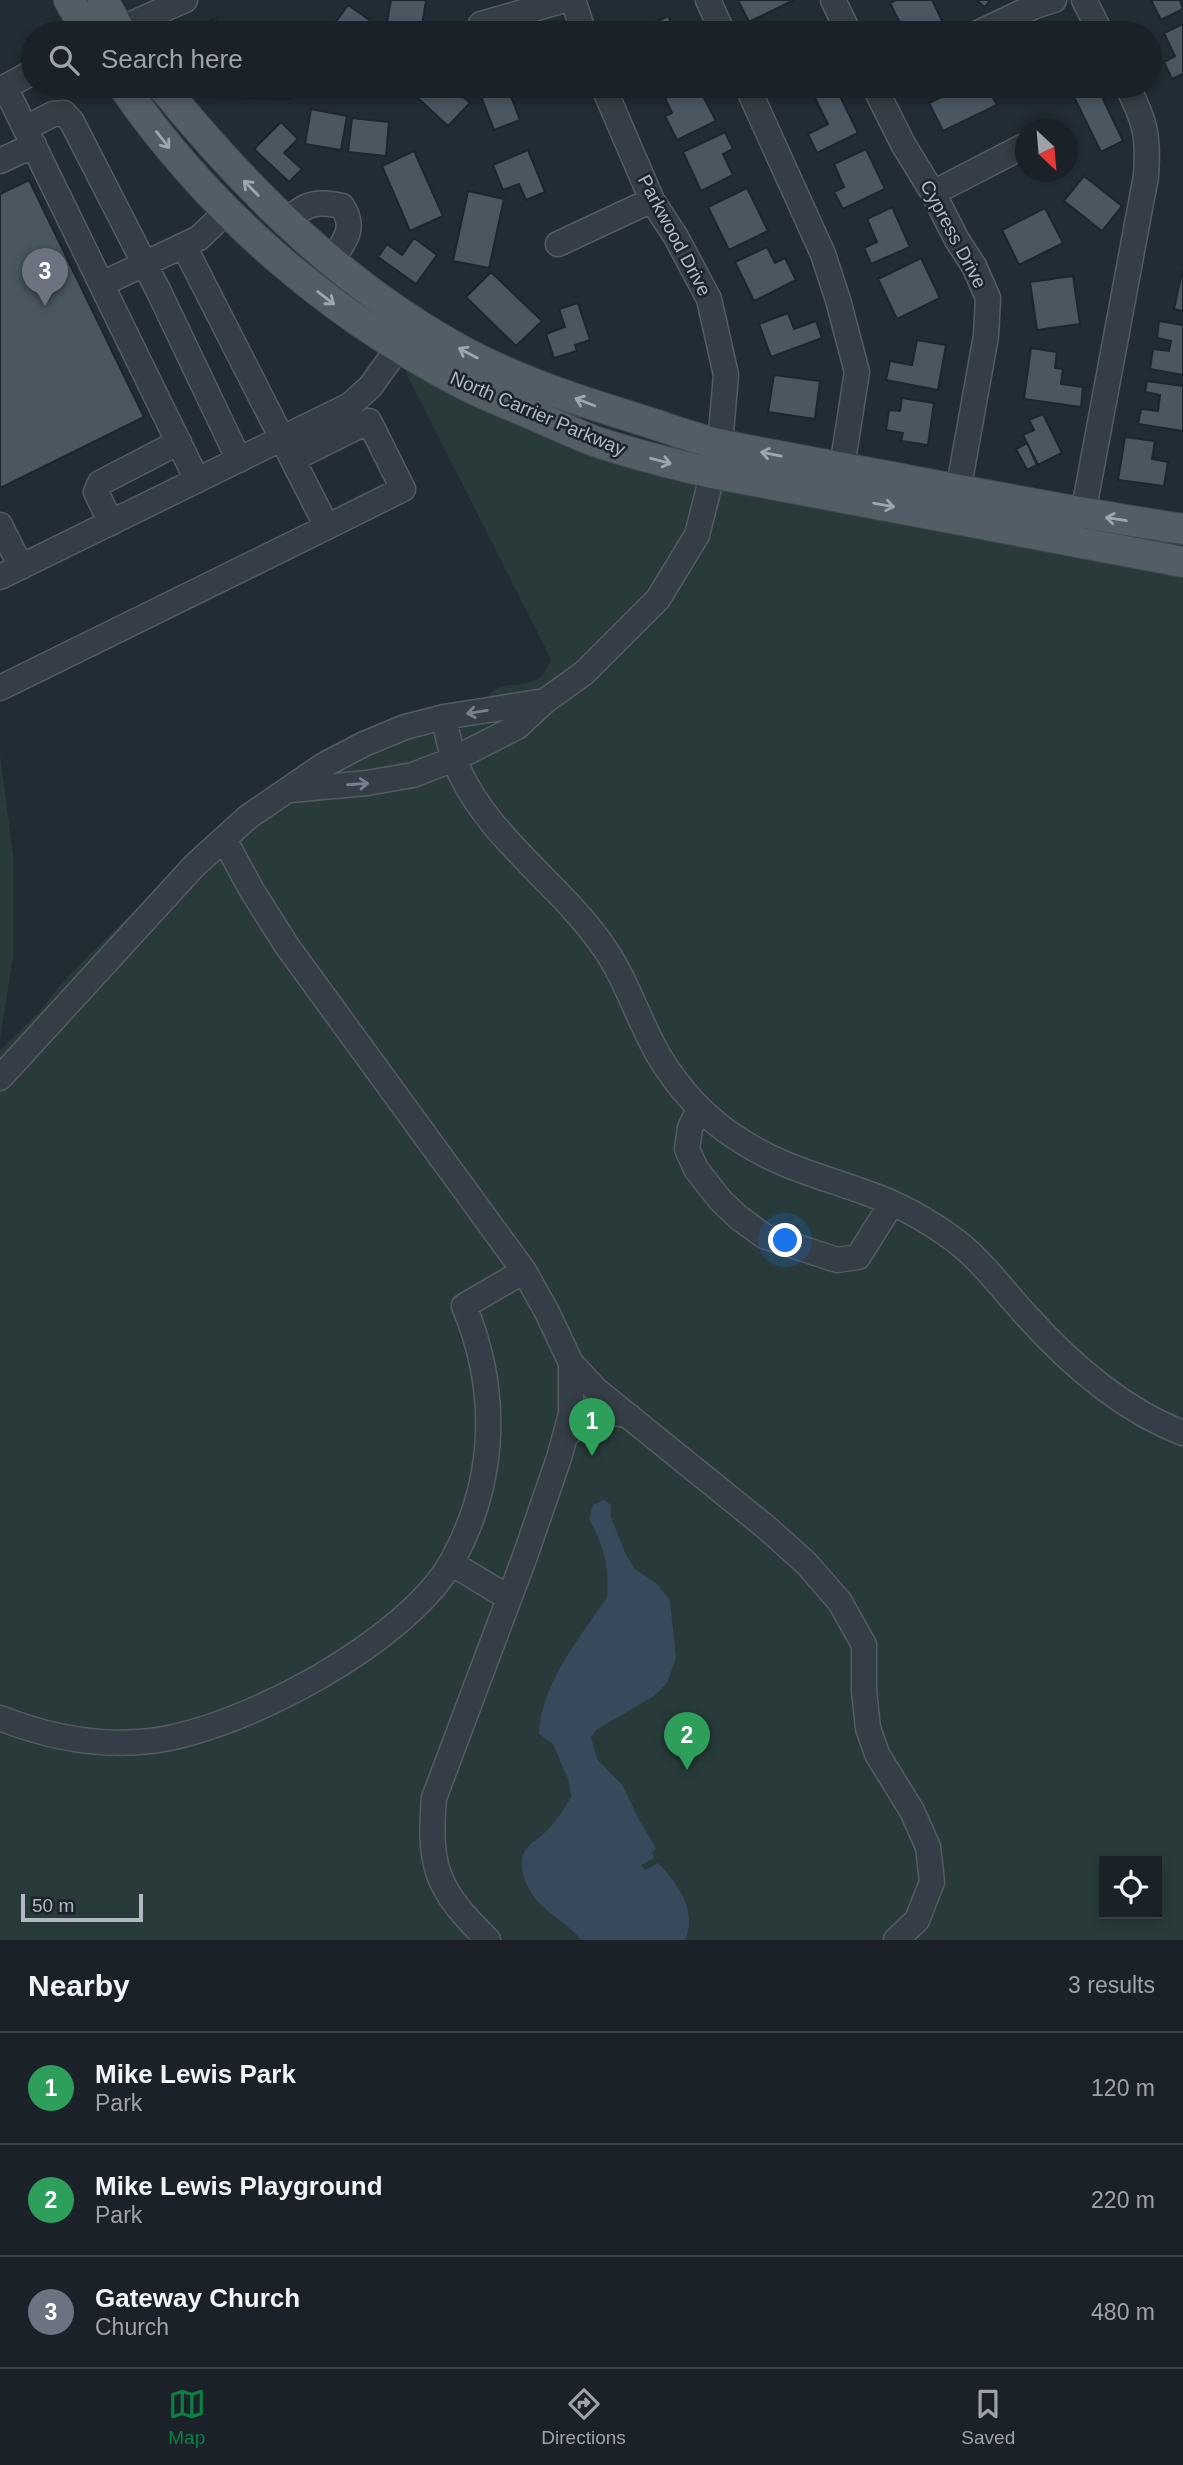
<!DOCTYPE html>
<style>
body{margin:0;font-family:Arial,sans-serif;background:#272e34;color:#f1f3f6}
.controls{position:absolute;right:21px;bottom:21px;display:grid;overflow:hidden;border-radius:0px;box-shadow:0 4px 10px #0003}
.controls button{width:63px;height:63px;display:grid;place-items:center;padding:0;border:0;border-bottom:2px solid #383e45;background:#1a2128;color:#f1f3f6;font:35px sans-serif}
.compass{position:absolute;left:1015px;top:119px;width:63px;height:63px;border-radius:50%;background:#1a2128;box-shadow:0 4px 10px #0003;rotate:154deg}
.scale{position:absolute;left:21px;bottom:18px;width:122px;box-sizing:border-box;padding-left:7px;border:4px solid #b0b9c3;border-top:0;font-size:19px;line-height:24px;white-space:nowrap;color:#b0b9c3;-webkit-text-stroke:5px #1b232b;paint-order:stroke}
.you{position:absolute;left:786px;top:1241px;width:24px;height:24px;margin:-18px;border:5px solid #fff;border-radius:50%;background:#1a73e8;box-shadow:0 0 0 10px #1a73e833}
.badge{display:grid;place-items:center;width:46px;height:46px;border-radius:50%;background:#0b8043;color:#fff;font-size:23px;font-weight:700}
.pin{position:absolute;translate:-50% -58px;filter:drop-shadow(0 2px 4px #0008)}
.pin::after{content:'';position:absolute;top:37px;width:24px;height:21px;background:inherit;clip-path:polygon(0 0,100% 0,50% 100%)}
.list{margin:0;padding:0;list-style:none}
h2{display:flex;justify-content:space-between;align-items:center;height:91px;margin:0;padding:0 28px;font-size:30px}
h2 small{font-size:23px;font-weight:400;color:#9fa3a8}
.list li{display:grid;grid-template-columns:46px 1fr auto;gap:21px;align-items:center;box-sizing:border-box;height:112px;padding:0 28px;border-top:2px solid #383e45}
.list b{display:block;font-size:26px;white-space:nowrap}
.list p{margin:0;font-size:23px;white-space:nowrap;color:#9fa3a8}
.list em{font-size:23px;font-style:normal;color:#9fa3a8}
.icon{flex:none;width:38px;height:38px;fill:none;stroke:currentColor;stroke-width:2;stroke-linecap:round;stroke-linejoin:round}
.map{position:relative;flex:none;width:1183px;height:1940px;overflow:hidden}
.search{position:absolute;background:#1a2128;box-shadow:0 4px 10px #0003;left:21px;right:21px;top:21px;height:77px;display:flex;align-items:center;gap:18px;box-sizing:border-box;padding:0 24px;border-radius:38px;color:#9fa3a8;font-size:26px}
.sheet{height:427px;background:#1a2128}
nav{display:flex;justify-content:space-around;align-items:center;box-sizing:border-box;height:98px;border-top:2px solid #383e45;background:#1a2128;font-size:19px;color:#9fa3a8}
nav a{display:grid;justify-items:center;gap:4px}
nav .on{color:#0b8043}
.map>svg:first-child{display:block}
.green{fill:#283b3a;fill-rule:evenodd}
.water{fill:#374a5b}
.building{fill:#4a5761;stroke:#1d252d;stroke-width:2}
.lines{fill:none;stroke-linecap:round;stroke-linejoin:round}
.minor-casing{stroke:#535c64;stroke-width:27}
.major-casing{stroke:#3f4750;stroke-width:32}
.minor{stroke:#353e46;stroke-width:24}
.major{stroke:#535d66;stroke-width:30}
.oneway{stroke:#9da7b0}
.oneway2{stroke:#79828b}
.labels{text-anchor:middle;stroke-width:5;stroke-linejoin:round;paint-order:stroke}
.street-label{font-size:19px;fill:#b0b9c3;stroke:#1b232b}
</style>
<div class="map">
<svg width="1183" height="1940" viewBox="0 0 1183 1940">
<rect width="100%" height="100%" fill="#222c35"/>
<path class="green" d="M 405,371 L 419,371 L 541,430 L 1183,576 L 1183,1940 L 0,1940 L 0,1050 L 39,1012 L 70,974 L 207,839 L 241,810 L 484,702 C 503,669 537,702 551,659 ZM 1104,1861 L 1157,1861 L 1157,1914 L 1104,1914 Z
M 0,755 L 13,855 L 13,957 L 0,1039 Z"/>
<path class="water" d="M 604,1500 L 611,1505 L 610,1515 L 626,1555 L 635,1569 L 658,1585 L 670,1601 L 676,1658 L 667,1683 L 654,1696 L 596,1730 L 591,1737 L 597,1759 L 623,1786 L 639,1820 L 656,1848 L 652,1853 L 654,1858 L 641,1865 L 645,1870 L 658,1863 C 678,1884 698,1911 685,1940 L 581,1940 C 570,1925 553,1917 540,1904 C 527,1890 513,1862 529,1846 C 532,1842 538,1839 542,1835 C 554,1825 563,1811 571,1797 L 569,1781 L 553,1744 L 539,1734 C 542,1681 579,1640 607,1597 C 610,1571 603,1542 589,1519 L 593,1505 Z"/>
<path class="building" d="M 391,0 L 426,0 L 421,33 L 385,33 Z
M 738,0 L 794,0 L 749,22 Z
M 896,0 L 932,0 L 946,29 L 938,33 L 925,33 L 921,26 L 905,33 L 890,3 Z
M 976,0 L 990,0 L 985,7 Z
M 1151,0 L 1180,0 L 1183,9 L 1161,20 Z
M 348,5 L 375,24 L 369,33 L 328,33 Z
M 668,16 L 676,33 L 633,33 Z
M 216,19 L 223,33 L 186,33 Z
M 1183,24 L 1183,74 L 1172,79 L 1164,62 L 1175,56 L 1164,33 Z
M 221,86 L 293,86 L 292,99 L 220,97 Z
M 405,86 L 451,86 L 470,103 L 448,126 Z
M 492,86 L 507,86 L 520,120 L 494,130 L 479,91 Z
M 690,86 L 698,86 L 716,121 L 677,140 L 665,116 L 672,113 L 665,98 Z
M 775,86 L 803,86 L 781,97 Z
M 964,86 L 987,86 L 997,105 L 943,131 L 929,103 Z
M 1010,86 L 1053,86 L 1054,89 L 1010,91 Z
M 1092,86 L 1110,86 L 1114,94 L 1103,99 L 1123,141 L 1101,152 L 1073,95 Z
M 836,88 L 858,133 L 817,153 L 808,134 L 828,124 L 815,98 Z
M 311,109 L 347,116 L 341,150 L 305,144 Z
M 352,118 L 389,122 L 386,156 L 348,152 Z
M 281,122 L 298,139 L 284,153 L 302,169 L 289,182 L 254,149 Z
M 725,132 L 733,149 L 723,154 L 733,175 L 701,191 L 683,152 Z
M 866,149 L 885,189 L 843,209 L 834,192 L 844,187 L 834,164 Z
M 528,150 L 545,192 L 526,200 L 519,184 L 503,190 L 493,165 Z
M 414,151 L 443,216 L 410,231 L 382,166 Z
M 1084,176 L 1122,206 L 1102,231 L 1064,201 Z
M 29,180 L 144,417 L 0,488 L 0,194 Z
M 747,188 L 768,231 L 729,250 L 708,207 Z
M 468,191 L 504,199 L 489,268 L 453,261 Z
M 892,207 L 910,247 L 871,264 L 864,248 L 877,242 L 867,219 Z
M 1045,208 L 1063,243 L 1019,265 L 1002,230 Z
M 414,238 L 437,255 L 416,284 L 378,257 L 387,244 L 402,255 Z
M 767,247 L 775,263 L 785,258 L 796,280 L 754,301 L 735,262 Z
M 921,258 L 940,298 L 897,319 L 878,279 Z
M 491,272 L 542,321 L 516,346 L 466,297 Z
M 1182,272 L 1183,273 L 1183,311 L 1174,309 Z
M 1073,276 L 1080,324 L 1037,330 L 1030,282 Z
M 578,303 L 590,340 L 575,345 L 577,351 L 554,358 L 546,334 L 565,327 L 559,309 Z
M 788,313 L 794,329 L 816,321 L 822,338 L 771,357 L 759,324 Z
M 1159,321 L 1183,325 L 1183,375 L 1150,369 L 1153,349 L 1169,351 L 1171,341 L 1157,338 Z
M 917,340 L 946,345 L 938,390 L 886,380 L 890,361 L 912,365 Z
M 1031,348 L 1057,352 L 1055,368 L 1063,369 L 1061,384 L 1083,387 L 1081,407 L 1024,399 Z
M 774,375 L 820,381 L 815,419 L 768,412 Z
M 1147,381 L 1183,386 L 1183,431 L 1138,424 L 1141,409 L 1158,411 L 1160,395 L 1145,392 Z
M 902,398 L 934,403 L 928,445 L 901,441 L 903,433 L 886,430 L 889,410 L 900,411 Z
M 1043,414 L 1062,453 L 1038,465 L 1023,435 L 1034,430 L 1029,420 Z
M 1125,437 L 1155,441 L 1152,459 L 1168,462 L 1164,486 L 1118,480 Z
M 1027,443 L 1037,465 L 1027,470 L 1016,449 Z"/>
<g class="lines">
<g class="minor-casing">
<path id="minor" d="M 573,0 L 584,33
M 708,0 L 723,33
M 833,0 L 849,33
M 1084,0 L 1101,33
M 481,24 L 565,0
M 111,33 L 185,0
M 978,33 L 1035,6 L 1054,0
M 747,86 L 823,254 L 838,300 L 857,372 L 842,467
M 874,86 L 903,144 L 933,193 L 957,240 L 974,266 L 988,298 L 986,336 L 955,508
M 5,87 L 197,480
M 0,90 L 33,72
M 26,128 L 53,114 L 64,113 L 72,122 L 159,292 L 239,460
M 0,161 L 34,145
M 933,193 L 1022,147
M 285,222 C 305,204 315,200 342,206 C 357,229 344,241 331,262
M 558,244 L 652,200
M 184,246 L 327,527 L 403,489 L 369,421 L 293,459
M 102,284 L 199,238 L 227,211
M 1083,514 L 1146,176 C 1149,136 1145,121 1127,86
M 111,523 L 96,492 L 100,483 L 179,442
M 0,525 L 21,567
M 0,577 L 350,405 L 370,387 L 399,347
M 0,688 L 327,527
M 444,717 C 447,731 449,746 454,759 C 483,835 558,881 603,946 C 627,980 638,1020 659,1056 C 679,1089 703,1116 735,1137 C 779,1167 818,1175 867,1193 C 899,1204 929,1221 956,1241 C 983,1262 1003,1290 1026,1315 C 1069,1363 1122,1410 1183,1433
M 290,790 L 367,783 L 413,775 L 454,759 L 517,727 L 545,701 L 584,673 L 658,599 L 697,535 L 720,444 L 726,375 L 709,299 L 676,237 L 652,200 L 603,86
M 224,839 L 251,889 L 287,946 L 524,1271 L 547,1312 L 571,1363 L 595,1389 L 767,1528 L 806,1563 L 840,1602 L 864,1645 L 864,1691 L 868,1728 L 877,1754 L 912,1811 L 928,1847 L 932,1882 L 917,1920 L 896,1940
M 0,1078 L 195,865 L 248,817 L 324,765 L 364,744 L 405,727 L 444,717 L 545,701
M 699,1109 L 690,1128 L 687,1149 L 696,1169 L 721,1201 L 738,1217 L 764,1236 L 837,1260 L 858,1257 L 892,1203
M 565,1437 C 585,1413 599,1408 629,1416
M 451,1563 L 509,1598
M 0,1718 C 48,1737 98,1747 150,1741 C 240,1731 407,1642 452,1561 C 497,1480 499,1390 464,1306 L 524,1271
M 488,1940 C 438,1890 428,1870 434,1798 L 524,1559 L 559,1458 L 571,1414 L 571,1363"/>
</g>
<g class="major-casing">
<path id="major" d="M 69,0 L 88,33
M 103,0 L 121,33
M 123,86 C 209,211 327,313 463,384 C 484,395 508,404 531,414 C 552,423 573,433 594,441 C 633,454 672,464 712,473 L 1183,562
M 162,86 C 248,192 346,289 468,354 C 525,384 589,404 651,423 C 675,431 699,440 723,445 C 770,455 818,463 865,472 C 971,492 1076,513 1183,529"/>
</g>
<use href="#minor" class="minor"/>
<use href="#major" class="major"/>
</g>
<defs><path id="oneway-shaft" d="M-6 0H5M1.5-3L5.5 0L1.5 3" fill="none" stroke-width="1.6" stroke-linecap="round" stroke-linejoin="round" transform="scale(1.75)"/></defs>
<g class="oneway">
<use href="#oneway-shaft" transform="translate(163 140) rotate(52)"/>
<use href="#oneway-shaft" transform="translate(251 188) rotate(-134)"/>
<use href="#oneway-shaft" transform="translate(326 298) rotate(38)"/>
<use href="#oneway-shaft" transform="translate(468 353) rotate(-152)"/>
<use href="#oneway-shaft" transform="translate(585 402) rotate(-159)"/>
<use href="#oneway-shaft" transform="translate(771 454) rotate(-169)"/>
<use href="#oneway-shaft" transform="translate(661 461) rotate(15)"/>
<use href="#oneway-shaft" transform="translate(884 505) rotate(10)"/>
<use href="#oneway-shaft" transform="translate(1116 519) rotate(-171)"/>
</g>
<g class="oneway2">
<use href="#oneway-shaft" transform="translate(477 712) rotate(171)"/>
<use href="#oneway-shaft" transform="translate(358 784) rotate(-4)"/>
</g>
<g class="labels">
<g class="street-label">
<text transform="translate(954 234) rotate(62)" y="7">Cypress Drive</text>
<text transform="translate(675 235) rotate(62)" y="7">Parkwood Drive</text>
<text transform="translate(538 413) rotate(23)" y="7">North Carrier Parkway</text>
</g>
</g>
</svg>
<div class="controls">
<button><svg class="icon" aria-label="locate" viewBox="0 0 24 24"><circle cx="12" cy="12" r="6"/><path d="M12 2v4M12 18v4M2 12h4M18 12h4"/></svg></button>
</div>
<svg class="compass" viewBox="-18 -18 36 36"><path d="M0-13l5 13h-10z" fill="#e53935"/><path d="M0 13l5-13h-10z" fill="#9fa3a8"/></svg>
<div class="scale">50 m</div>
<div class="you"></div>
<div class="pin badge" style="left:592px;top:1456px;background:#2e9e5b">1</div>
<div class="pin badge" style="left:687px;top:1770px;background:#2e9e5b">2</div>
<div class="pin badge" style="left:45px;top:306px;background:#6b7280">3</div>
<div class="search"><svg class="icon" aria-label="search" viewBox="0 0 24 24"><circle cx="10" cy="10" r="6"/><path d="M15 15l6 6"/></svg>Search here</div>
</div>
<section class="sheet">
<h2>Nearby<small>3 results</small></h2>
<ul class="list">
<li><span class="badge" style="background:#2e9e5b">1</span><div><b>Mike Lewis Park</b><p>Park</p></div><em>120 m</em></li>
<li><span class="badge" style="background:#2e9e5b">2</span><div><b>Mike Lewis Playground</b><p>Park</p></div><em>220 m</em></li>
<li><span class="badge" style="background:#6b7280">3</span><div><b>Gateway Church</b><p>Church</p></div><em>480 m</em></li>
</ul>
</section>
<nav>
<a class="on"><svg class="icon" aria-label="map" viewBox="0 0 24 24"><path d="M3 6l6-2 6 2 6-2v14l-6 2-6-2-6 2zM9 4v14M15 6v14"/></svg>Map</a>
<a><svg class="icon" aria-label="directions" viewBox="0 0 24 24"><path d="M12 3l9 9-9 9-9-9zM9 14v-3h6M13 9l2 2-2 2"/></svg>Directions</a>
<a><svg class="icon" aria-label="saved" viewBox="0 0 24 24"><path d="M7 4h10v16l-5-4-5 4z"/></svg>Saved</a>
</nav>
